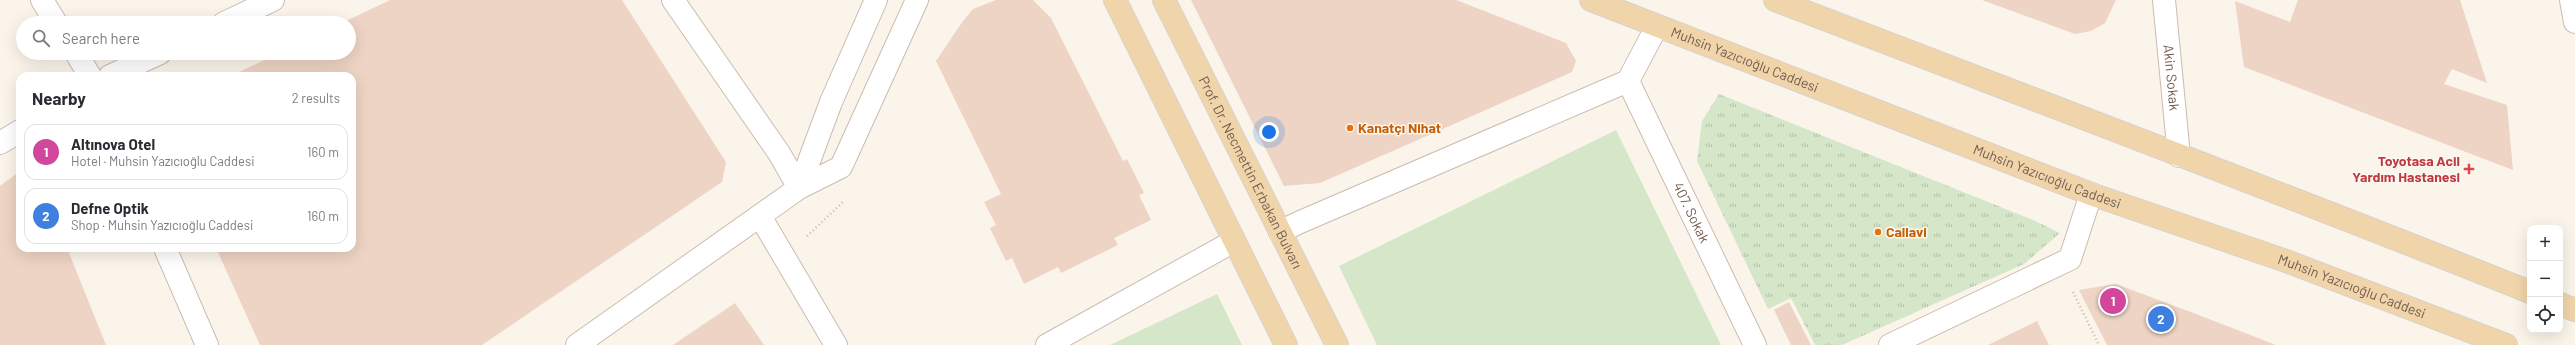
<!DOCTYPE html>
<meta charset="utf-8">
<style>
body{margin:0;font-family:Barlow,sans-serif;background:#f7f7f7;color:#2b2b33}
.controls{position:absolute;right:12px;bottom:12px;display:grid;overflow:hidden;border-radius:8px;box-shadow:0 4px 16px #0002}
.controls button{width:36px;height:36px;display:grid;place-items:center;padding:0;border:0;border-bottom:1px solid #e1e1e2;background:#fff;color:#2b2b33;font:20px sans-serif}
.you{position:absolute;left:1269px;top:132px;width:14px;height:14px;margin:-10px;border:3px solid #fff;border-radius:50%;background:#1a73e8;box-shadow:0 0 0 6px #1a73e833}
.badge{display:grid;place-items:center;width:26px;height:26px;border-radius:50%;background:#d6765d;color:#fff;font-size:13px;font-weight:700}
.pin{position:absolute;translate:-50% -50%;border:2px solid #fff;box-shadow:0 1px 4px #0006}
.list{margin:0;padding:0;list-style:none}
h2{display:flex;justify-content:space-between;align-items:center;height:52px;margin:0;padding:0 16px;font-size:17px}
h2 small{font-size:13px;font-weight:400;color:#7c7c81}
.list li{display:grid;grid-template-columns:26px 1fr auto;gap:12px;align-items:center;box-sizing:border-box;height:56px;margin:0 8px 8px;padding:0 8px;border:1px solid #e1e1e2;border-radius:12px}
.list b{display:block;font-size:15px;white-space:nowrap}
.list p{margin:0;font-size:13px;white-space:nowrap;color:#7c7c81}
.list em{font-size:13px;font-style:normal;color:#7c7c81}
.icon{flex:none;width:22px;height:22px;fill:none;stroke:currentColor;stroke-width:2;stroke-linecap:round;stroke-linejoin:round}
.map{position:relative;flex:none;width:2575px;height:345px;overflow:hidden}
.search{position:absolute;background:#fff;box-shadow:0 4px 16px #0002;left:16px;top:16px;width:340px;height:44px;display:flex;align-items:center;gap:10px;box-sizing:border-box;padding:0 14px;border-radius:22px;color:#7c7c81;font-size:15px}
.panel{position:absolute;background:#fff;box-shadow:0 4px 16px #0002;left:16px;top:72px;width:340px;height:180px;border-radius:12px}
.map>svg:first-child{display:block}
.green{fill:#d6e7c9}
.park{fill:url(#park-tufts)}
.building{fill:#edd4c4}
.lines{fill:none;stroke-linecap:round;stroke-linejoin:round}
.minor-casing{stroke:#ccbcb1;stroke-width:24}
.major-casing{stroke:#d8d1ce;stroke-width:24}
.path{stroke:#d2b7a7;stroke-width:2.5;stroke-dasharray:1 3;stroke-linecap:butt}
.minor{stroke:#fff;stroke-width:22}
.major{stroke:#f1d5aa;stroke-width:22}
.food-dot{fill:#e8710a;stroke:#fdf8f0;stroke-width:1.5}
.health-dot{fill:#e0444e;stroke:#fdf8f0;stroke-width:1.5}
.labels{text-anchor:middle;stroke-width:3;stroke-linejoin:round;paint-order:stroke}
.street-label{font-size:14px;fill:#735c50;stroke:#fdf8f0}
.food-label{font-size:14px;font-weight:bold;fill:#c56008;stroke:#fdf8f0;text-anchor:start}
.health-label{font-size:14px;font-weight:bold;fill:#be3a42;stroke:#fdf8f0;text-anchor:end}
</style>
<div class="map">
<svg width="2575" height="345" viewBox="0 0 2575 345">
<defs>
<pattern id="park-tufts" width="24" height="20" patternUnits="userSpaceOnUse"><rect width="24" height="20" fill="#d6e7c9"/><path d="M3 7l-1-3M5 7V3M7 7l1-3M15 17l-1-3M17 17v-4M19 17l1-3" fill="none" stroke="#b2bea6"/></pattern>
</defs>
<rect width="100%" height="100%" fill="#faf4ea"/>
<path class="green" d="M 1616,130 L 1721,345 L 1377,345 L 1339,266 Z
M 1217,294 L 1242,345 L 1110,345 Z"/>
<path class="park" d="M 1719,94 L 2033,220 L 2060,233 L 2024,264 L 1842,345 L 1815,345 L 1791,298 L 1768,309 L 1697,161 L 1702,121 Z"/>
<path class="building" d="M 390,0 L 622,0 L 726,162 L 722,182 L 482,345 L 260,345 L 216,248 L 352,248 L 352,76 L 231,76 L 279,53 L 349,53 L 349,23 L 342,23 Z
M 996,0 L 1033,0 L 1051,18 L 1123,161 L 1127,159 L 1144,193 L 1139,195 L 1151,220 L 1114,238 L 1118,245 L 1061,273 L 1058,267 L 1024,284 L 1012,258 L 1006,261 L 990,228 L 996,225 L 984,202 L 1001,194 L 936,61 L 963,21 L 973,9 Z
M 1191,0 L 1456,0 L 1566,43 L 1576,61 L 1572,72 L 1320,183 L 1284,186 Z
M 1982,0 L 2116,0 L 2105,23 L 2091,31 L 2075,34 Z
M 2298,0 L 2460,0 L 2487,83 L 2452,69 L 2444,84 L 2507,105 L 2513,170 L 2244,67 L 2235,1 L 2290,22 Z
M 20,171 L 20,248 L 67,248 L 106,345 L 0,345 L 0,186 Z
M 2116,284 L 2196,314 L 2276,345 L 2107,345 L 2079,290 Z
M 1789,302 L 1811,345 L 1791,345 L 1774,310 Z
M 735,303 L 764,345 L 673,345 Z
M 2037,321 L 2049,345 L 1988,345 Z"/>
<g class="lines">
<g class="minor-casing">
<g id="minor">
<path d="M 42,0 L 56,23"/>
<path d="M 876,0 L 831,102 L 799,188 L 841,167 L 917,0"/>
<path id="s1" d="M 2164,0 L 2179,156"/>
<path d="M 2571,0 L 2575,22"/>
<path d="M 224,23 L 273,0"/>
<path d="M 76,53 L 90,76"/>
<path d="M 110,76 L 160,53"/>
<path id="s2" d="M 1628,81 L 1755,345"/>
<path d="M 0,143 L 20,131"/>
<path d="M 760,216 L 836,345"/>
<path d="M 1280,232 L 1298,223 L 1628,81 L 1657,26"/>
<path d="M 165,248 L 207,345"/>
<path d="M 577,345 L 799,188 L 779,153 L 673,0"/>
<path d="M 1047,345 L 1234,241"/>
<path d="M 1890,345 L 2070,259 L 2091,194"/>
</g>
</g>
<g class="major-casing">
<g id="major">
<path d="M 1115,0 L 1286,345"/>
<path id="s3" d="M 1164,0 L 1337,345"/>
<path id="s4" d="M 1591,0 L 2091,194 L 2286,261 L 2506,345"/>
<path d="M 1775,0 C 2027,97 2280,192 2530,292"/>
<path d="M 2560,304 L 2575,310"/>
</g>
</g>
<path class="path" d="M 807,236 L 844,201
M 2073,292 L 2099,345"/>
<use href="#minor" class="minor"/>
<use href="#major" class="major"/>
</g>
<g class="food-dot">
<circle cx="1350" cy="128" r="4"/>
<circle cx="1878" cy="232" r="4"/>
</g>
<path class="health-dot" d="M2467 163h4v4h4v4h-4v4h-4v-4h-4v-4h4z"/>
<g class="labels">
<g class="street-label">
<text dy="5" stroke="none"><textPath href="#s4" startOffset="165">Muhsin Yazıcıoğlu Caddesi</textPath></text>
<text dy="5" stroke="none"><textPath href="#s1" startOffset="78">Akin Sokak</textPath></text>
<text dy="5" stroke="none"><textPath href="#s3" startOffset="193">Prof. Dr. Necmettin Erbakan Bulvarı</textPath></text>
<text dy="5" stroke="none"><textPath href="#s4" startOffset="489">Muhsin Yazıcıoğlu Caddesi</textPath></text>
<text dy="5" stroke="none"><textPath href="#s2" startOffset="146">407. Sokak</textPath></text>
<text dy="5" stroke="none"><textPath href="#s4" startOffset="813">Muhsin Yazıcıoğlu Caddesi</textPath></text>
</g>
<g class="food-label">
<text x="1358" y="133">Kanatçı Nihat</text>
<text x="1886" y="237">Callavi</text>
</g>
<g class="health-label">
<text x="2460" y="166">Toyotasa Acil<tspan x="2460" dy="16">Yardım Hastanesi</tspan></text>
</g>
</g>
</svg>
<div class="controls">
<button>+</button>
<button>−</button>
<button><svg class="icon" aria-label="locate" viewBox="0 0 24 24"><circle cx="12" cy="12" r="6"/><path d="M12 2v4M12 18v4M2 12h4M18 12h4"/></svg></button>
</div>
<div class="you"></div>
<div class="pin badge" style="left:2113px;top:301px;background:#d1479c">1</div>
<div class="pin badge" style="left:2161px;top:319px;background:#3f7fe0">2</div>
<div class="search"><svg class="icon" aria-label="search" viewBox="0 0 24 24"><circle cx="10" cy="10" r="6"/><path d="M15 15l6 6"/></svg>Search here</div>
<section class="panel">
<h2>Nearby<small>2 results</small></h2>
<ul class="list">
<li><span class="badge" style="background:#d1479c">1</span><div><b>Altınova Otel</b><p>Hotel · Muhsin Yazıcıoğlu Caddesi</p></div><em>160 m</em></li>
<li><span class="badge" style="background:#3f7fe0">2</span><div><b>Defne Optik</b><p>Shop · Muhsin Yazıcıoğlu Caddesi</p></div><em>160 m</em></li>
</ul>
</section>
</div>
